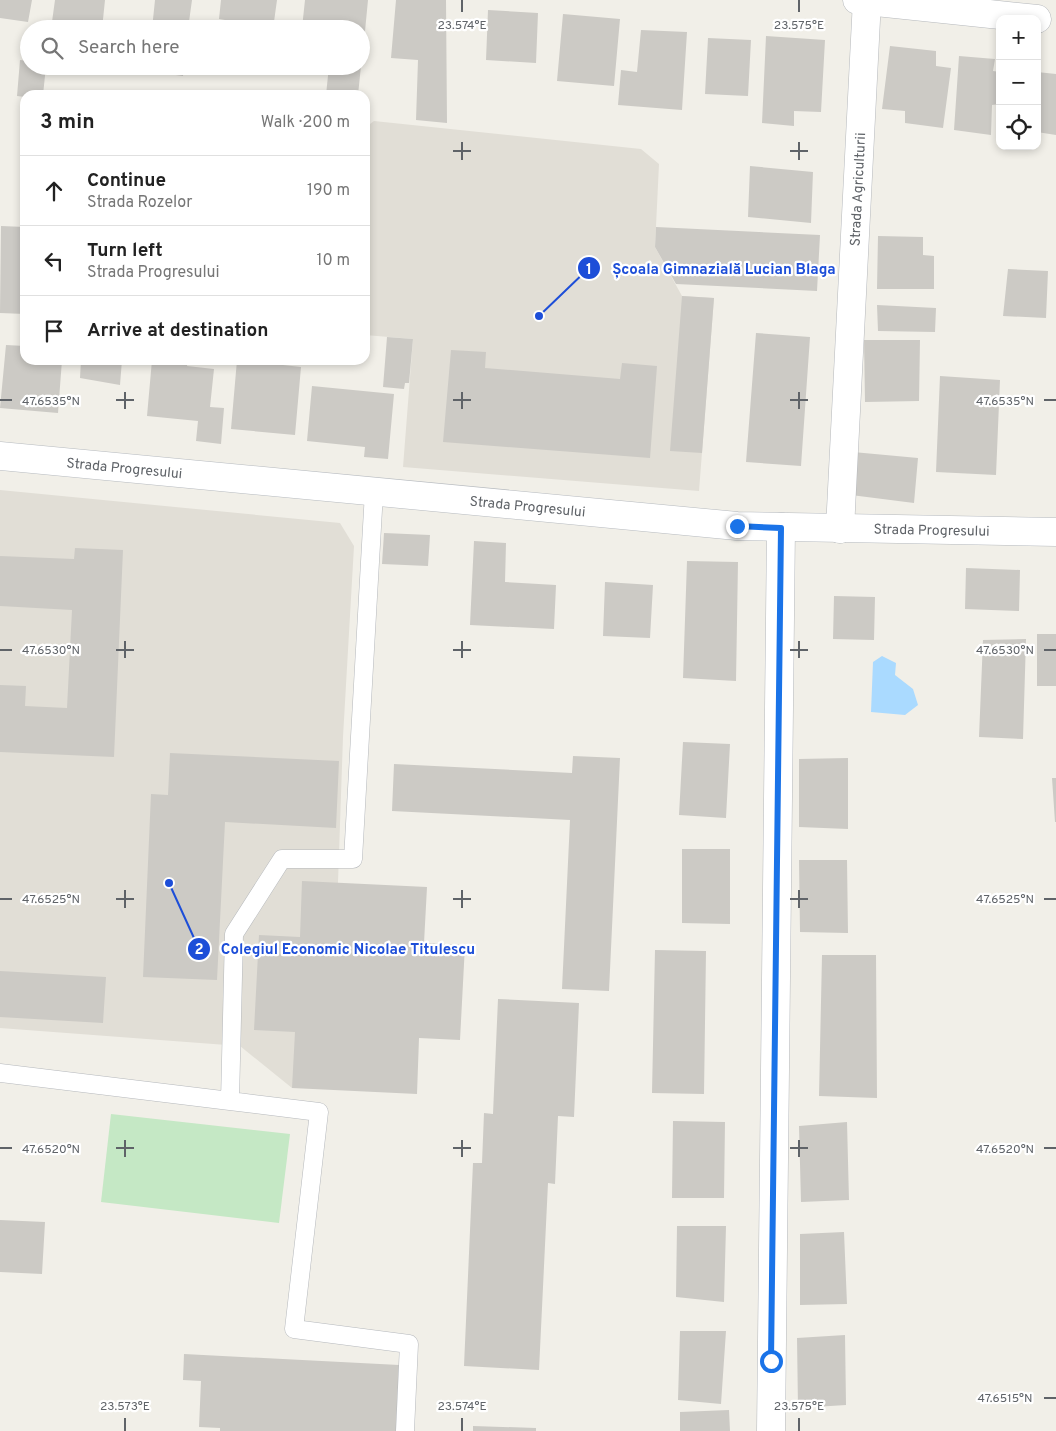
<!DOCTYPE html>
<meta charset="utf-8">
<style>
body{margin:0;font-family:Overpass,sans-serif;background:#f6f6f6;color:#222}
.controls{position:absolute;right:15px;top:15px;display:grid;overflow:hidden;border-radius:10px;box-shadow:0 2px 8px #0003}
.controls button{width:45px;height:45px;display:grid;place-items:center;padding:0;border:0;border-bottom:1px solid #e0e0e0;background:#fff;color:#222;font:25px sans-serif}
.stop{position:absolute;width:15px;height:15px;margin:-11px;border:4px solid #1a73e8;border-radius:50%;background:#fff}
.stop.end{background:#1a73e8;border-color:#fff;box-shadow:0 1px 5px #0008}
.list{margin:0;padding:0;list-style:none}
h2{display:flex;justify-content:space-between;align-items:center;height:65px;margin:0;padding:0 20px;font-size:21px}
h2 small{font-size:16px;font-weight:400;color:#767676}
.list li{display:grid;grid-template-columns:32px 1fr auto;gap:15px;align-items:center;box-sizing:border-box;height:70px;padding:0 20px;border-top:1px solid #e0e0e0}
.list b{display:block;font-size:19px;white-space:nowrap}
.list p{margin:0;font-size:16px;white-space:nowrap;color:#767676}
.list em{font-size:16px;font-style:normal;color:#767676}
.icon{flex:none;width:28px;height:28px;fill:none;stroke:currentColor;stroke-width:2;stroke-linecap:round;stroke-linejoin:round}
.map{position:relative;flex:none;width:1056px;height:1431px;overflow:hidden}
.search{position:absolute;background:#fff;box-shadow:0 2px 8px #0003;left:20px;top:20px;width:350px;height:55px;display:flex;align-items:center;gap:12px;box-sizing:border-box;padding:0 18px;border-radius:28px;color:#767676;font-size:19px}
.panel{position:absolute;background:#fff;box-shadow:0 2px 8px #0003;left:20px;top:90px;width:350px;height:275px;border-radius:15px}
.map>svg:first-child{display:block}
.education{fill:#e1ded6}
.green{fill:#c5e8c5}
.water{fill:#aadaff}
.building{fill:#cccac5}
.lines{fill:none;stroke-linecap:round;stroke-linejoin:round}
.lane-casing{stroke:#b5b8bc;stroke-width:19}
.street-casing{stroke:#b5b8bc;stroke-width:29}
.secondary-casing{stroke:#b6babf;stroke-width:29}
.lane{stroke:#fff;stroke-width:18}
.street{stroke:#fff;stroke-width:28}
.secondary{stroke:#fff;stroke-width:28}
.route{stroke:#1a73e8;stroke-width:6}
.ticks{fill:none;stroke:#5f6368;stroke-width:2}
.labels{text-anchor:middle;stroke-width:4.5;stroke-linejoin:round;paint-order:stroke}
.street-label{font-size:14px;fill:#5f6368;stroke:#fff}
.ticks-label{font-size:12px;text-anchor:middle;fill:#5f6368;stroke:#fff;stroke-width:4.5;stroke-linejoin:round;paint-order:stroke}
.leader{fill:none;stroke:#1d4ed8;stroke-width:2}
.callout-dot{fill:#1d4ed8;stroke:#fff;stroke-width:2}
.mark-label{font-size:15px;text-anchor:middle;font-weight:bold;fill:#fff}
.callout-label{font-size:15px;text-anchor:middle;font-weight:bold;fill:#1d4ed8;stroke:#fff;stroke-width:4.5;stroke-linejoin:round;paint-order:stroke}
</style>
<div class="map">
<svg width="1056" height="1431" viewBox="0 0 1056 1431">
<rect width="100%" height="100%" fill="#f1efe8"/>
<path class="education" d="M 374,121 L 641,149 L 659,164 L 655,247 L 682,296 L 714,298 L 699,491 L 403,467 L 413,339 L 365,335 L 365,128 Z
M 0,490 L 340,523 L 354,546 L 343,737 L 331,1086 L 292,1088 L 240,1046 L 0,1028 Z"/>
<path class="green" d="M 111,1114 L 290,1134 L 279,1223 L 101,1202 Z"/>
<path class="water" d="M 882,656 L 896,663 L 895,675 L 913,689 L 918,705 L 905,715 L 871,712 L 873,662 Z"/>
<path class="building" d="M 0,0 L 32,0 L 28,22 L 0,18 Z
M 55,0 L 105,0 L 102,29 L 51,29 Z
M 155,0 L 192,0 L 188,29 L 152,29 Z
M 221,0 L 277,0 L 273,29 L 236,29 L 237,22 L 219,19 Z
M 305,0 L 368,0 L 363,52 L 361,52 L 361,29 L 302,28 Z
M 396,0 L 446,0 L 447,123 L 416,120 L 418,60 L 391,58 Z
M 488,10 L 538,13 L 536,63 L 486,60 Z
M 563,14 L 620,19 L 614,86 L 557,81 Z
M 641,30 L 687,32 L 682,110 L 618,105 L 621,70 L 637,72 Z
M 766,36 L 825,40 L 821,112 L 794,111 L 794,126 L 762,123 Z
M 708,38 L 751,40 L 748,96 L 705,94 Z
M 890,46 L 936,51 L 936,66 L 951,68 L 943,128 L 905,123 L 905,111 L 882,109 Z
M 959,56 L 995,59 L 993,71 L 1000,72 L 1000,104 L 992,105 L 991,135 L 954,130 Z
M 20,60 L 29,61 L 29,66 L 46,66 L 43,95 L 25,95 L 25,97 L 17,96 Z
M 148,66 L 184,66 L 183,76 L 147,71 Z
M 231,66 L 268,66 L 267,74 L 231,69 Z
M 329,66 L 361,66 L 358,95 L 326,95 Z
M 1037,72 L 1056,74 L 1056,135 L 1037,132 Z
M 750,166 L 813,172 L 811,223 L 748,217 Z
M 1,226 L 25,227 L 25,314 L 0,313 Z
M 656,227 L 820,235 L 817,291 L 676,284 L 655,247 Z
M 878,236 L 923,237 L 923,255 L 934,256 L 934,289 L 877,289 Z
M 1008,269 L 1048,271 L 1046,318 L 1003,316 Z
M 682,296 L 714,298 L 702,453 L 670,451 Z
M 877,305 L 936,308 L 935,332 L 878,331 Z
M 756,333 L 810,337 L 801,466 L 746,462 Z
M 387,337 L 413,339 L 409,383 L 405,383 L 404,389 L 383,387 Z
M 864,340 L 920,340 L 919,401 L 865,402 Z
M 6,345 L 25,346 L 25,360 L 62,360 L 58,413 L 0,408 Z
M 451,350 L 486,352 L 485,368 L 620,379 L 622,363 L 657,366 L 650,458 L 443,442 Z
M 81,360 L 122,360 L 120,385 L 80,378 Z
M 152,360 L 188,360 L 187,366 L 214,369 L 210,407 L 224,408 L 221,444 L 196,441 L 198,421 L 147,416 Z
M 237,360 L 301,367 L 295,435 L 231,429 Z
M 940,376 L 1000,380 L 996,475 L 936,472 Z
M 312,386 L 394,394 L 388,459 L 364,457 L 365,447 L 307,441 Z
M 853,452 L 918,458 L 914,503 L 851,495 Z
M 384,533 L 430,535 L 428,566 L 382,564 Z
M 474,541 L 506,543 L 505,582 L 556,585 L 554,629 L 470,625 Z
M 75,548 L 123,550 L 114,757 L 0,752 L 0,685 L 26,686 L 25,706 L 67,708 L 72,610 L 0,606 L 0,556 L 74,559 Z
M 687,561 L 738,562 L 736,681 L 683,678 Z
M 966,568 L 1020,570 L 1019,611 L 965,609 Z
M 605,582 L 653,585 L 650,638 L 603,636 Z
M 834,596 L 875,597 L 874,640 L 833,639 Z
M 1037,634 L 1056,634 L 1056,686 L 1037,686 Z
M 1026,639 L 1023,739 L 979,737 L 983,640 Z
M 683,742 L 730,744 L 726,818 L 679,815 Z
M 170,753 L 339,761 L 336,828 L 225,822 L 217,980 L 143,977 L 151,794 L 168,795 Z
M 573,756 L 620,758 L 609,991 L 562,989 L 570,820 L 392,811 L 394,764 L 572,773 Z
M 848,758 L 848,829 L 799,827 L 799,759 Z
M 1052,778 L 1056,778 L 1056,822 L 1055,822 Z
M 682,849 L 730,849 L 730,924 L 682,923 Z
M 799,860 L 847,860 L 848,933 L 800,932 Z
M 302,881 L 427,887 L 424,943 L 465,945 L 460,1040 L 419,1038 L 417,1094 L 292,1088 L 295,1032 L 254,1030 L 259,935 L 300,937 Z
M 655,950 L 706,951 L 704,1094 L 652,1093 Z
M 822,955 L 876,955 L 877,1098 L 819,1096 Z
M 0,971 L 106,977 L 103,1023 L 0,1017 Z
M 498,999 L 579,1003 L 574,1117 L 558,1116 L 555,1184 L 548,1183 L 539,1370 L 464,1366 L 473,1163 L 482,1163 L 484,1113 L 493,1114 Z
M 673,1121 L 725,1122 L 724,1198 L 672,1198 Z
M 847,1122 L 849,1200 L 801,1202 L 799,1126 Z
M 0,1220 L 45,1222 L 42,1274 L 0,1272 Z
M 677,1226 L 726,1226 L 724,1302 L 676,1297 Z
M 844,1232 L 847,1304 L 800,1305 L 800,1234 Z
M 680,1331 L 726,1331 L 721,1404 L 678,1400 Z
M 845,1335 L 846,1405 L 798,1408 L 797,1338 Z
M 184,1354 L 399,1365 L 396,1431 L 220,1431 L 220,1428 L 199,1427 L 201,1381 L 183,1380 Z
M 729,1410 L 730,1431 L 680,1431 L 680,1412 Z
M 473,1426 L 536,1428 L 536,1431 L 473,1431 Z"/>
<g class="lines">
<g class="lane-casing">
<path id="lane" d="M 374,492 L 353,859 L 282,859 L 234,934 L 230,1101 L 319,1112 L 294,1329 L 409,1344 L 405,1431
M 0,1073 L 230,1101"/>
</g>
<g class="street-casing">
<g id="street">
<path d="M 857,0 L 1037,19"/>
<path id="s1" d="M 840,529 L 867,0"/>
<path d="M 771,1431 L 781,527"/>
</g>
</g>
<g class="secondary-casing">
<g id="secondary">
<path id="s2" d="M 0,456 L 737,526 L 1056,532"/>
</g>
</g>
<use href="#lane" class="lane"/>
<use href="#street" class="street"/>
<use href="#secondary" class="secondary"/>
</g>
<g class="lines">
<path class="route" d="M 737,526 L 781,528 L 771,1361"/>
</g>
<path class="ticks" d="M 462,0 L 462,12M 799,0 L 799,12M 462,142 L 462,160M 799,142 L 799,160M 453,151 L 471,151M 790,151 L 808,151M 125,392 L 125,409M 462,392 L 462,409M 799,392 L 799,409M 0,400 L 12,400M 116,400 L 134,400M 453,400 L 471,400M 790,400 L 808,400M 1044,400 L 1056,400M 125,641 L 125,658M 462,641 L 462,658M 799,641 L 799,658M 0,650 L 12,650M 116,650 L 134,650M 453,650 L 471,650M 790,650 L 808,650M 1044,650 L 1056,650M 125,890 L 125,908M 462,890 L 462,908M 799,890 L 799,908M 0,899 L 12,899M 116,899 L 134,899M 453,899 L 471,899M 790,899 L 808,899M 1044,899 L 1056,899M 125,1140 L 125,1157M 462,1140 L 462,1157M 799,1140 L 799,1157M 0,1148 L 12,1148M 116,1148 L 134,1148M 453,1148 L 471,1148M 790,1148 L 808,1148M 1044,1148 L 1056,1148M 1044,1398 L 1056,1398M 125,1418 L 125,1431M 462,1418 L 462,1431M 799,1418 L 799,1431"/>
<g class="labels">
<g class="street-label">
<text dy="5" stroke="none"><textPath href="#s1" startOffset="340">Strada Agriculturii</textPath></text>
<text dy="5" stroke="none"><textPath href="#s2" startOffset="125">Strada Progresului</textPath></text>
<text dy="5" stroke="none"><textPath href="#s2" startOffset="530">Strada Progresului</textPath></text>
<text dy="5" stroke="none"><textPath href="#s2" startOffset="935">Strada Progresului</textPath></text>
</g>
</g>
<g class="ticks-label">
<text x="462" y="29">23.574°E</text>
<text x="799" y="29">23.575°E</text>
<text x="51" y="405">47.6535°N</text>
<text x="1005" y="405">47.6535°N</text>
<text x="51" y="654">47.6530°N</text>
<text x="1005" y="654">47.6530°N</text>
<text x="51" y="903">47.6525°N</text>
<text x="1005" y="903">47.6525°N</text>
<text x="51" y="1153">47.6520°N</text>
<text x="1005" y="1153">47.6520°N</text>
<text x="1005" y="1402">47.6515°N</text>
<text x="125" y="1410">23.573°E</text>
<text x="462" y="1410">23.574°E</text>
<text x="799" y="1410">23.575°E</text>
</g>
<path class="leader" d="M539 316L589 268M169 883L199 949"/>
<g class="callout-dot">
<circle cx="539" cy="316" r="5"/>
<circle cx="169" cy="883" r="5"/>
<circle cx="589" cy="268" r="12"/>
<circle cx="199" cy="949" r="12"/>
</g>
<g class="mark-label">
<text x="589" y="274">1</text>
<text x="199" y="954">2</text>
</g>
<g class="callout-label">
<text x="724" y="274">Școala Gimnazială Lucian Blaga</text>
<text x="348" y="954">Colegiul Economic Nicolae Titulescu</text>
</g>
</svg>
<div class="controls">
<button>+</button>
<button>−</button>
<button><svg class="icon" aria-label="locate" viewBox="0 0 24 24"><circle cx="12" cy="12" r="6"/><path d="M12 2v4M12 18v4M2 12h4M18 12h4"/></svg></button>
</div>
<div class="stop" style="left:771px;top:1361px"></div>
<div class="stop end" style="left:737px;top:526px"></div>
<div class="search"><svg class="icon" aria-label="search" viewBox="0 0 24 24"><circle cx="10" cy="10" r="6"/><path d="M15 15l6 6"/></svg>Search here</div>
<section class="panel">
<h2>3 min<small>Walk · 200 m</small></h2>
<ul class="list">
<li><svg class="icon" aria-label="ahead" viewBox="0 0 24 24"><path d="M12 20V5M6 11l6-6 6 6"/></svg><div><b>Continue</b><p>Strada Rozelor</p></div><em>190 m</em></li>
<li><svg class="icon" aria-label="left" viewBox="0 0 24 24"><path d="M17 20v-9H6M10 6l-5 5 5 5"/></svg><div><b>Turn left</b><p>Strada Progresului</p></div><em>10 m</em></li>
<li><svg class="icon" aria-label="arrive" viewBox="0 0 24 24"><path d="M6 21V4h12l-3 4 3 4H6"/></svg><div><b>Arrive at destination</b></div></li>
</ul>
</section>
</div>
